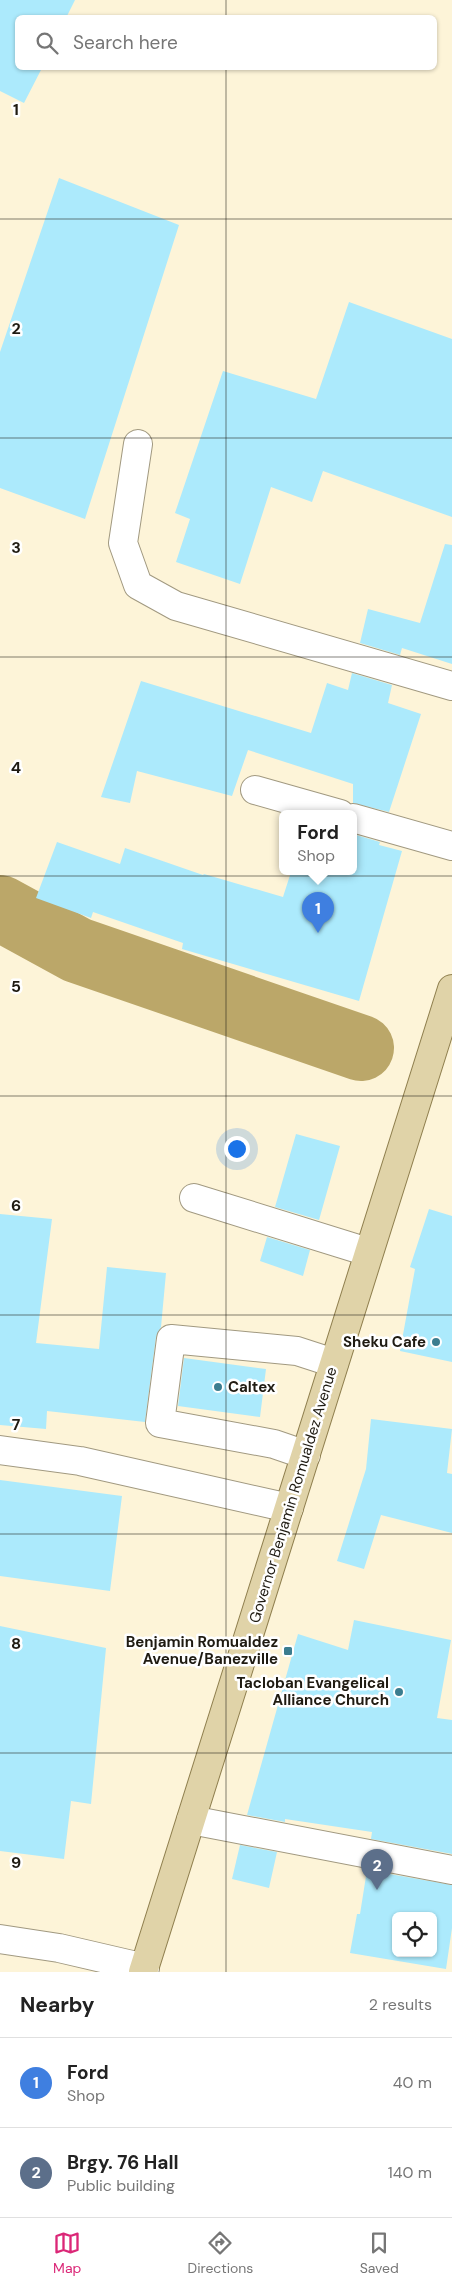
<!DOCTYPE html>
<style>
body{margin:0;font-family:"DM Sans",sans-serif;background:#f2f2f2;color:#222}
.controls{position:absolute;right:15px;bottom:15px;display:grid;overflow:hidden;border-radius:8px;box-shadow:0 1px 4px #0004}
.controls button{width:45px;height:45px;display:grid;place-items:center;padding:0;border:0;border-bottom:1px solid #e0e0e0;background:#fff;color:#222;font:25px sans-serif}
.you{position:absolute;left:236px;top:1148px;width:18px;height:18px;margin:-12px;border:4px solid #fff;border-radius:50%;background:#1a73e8;box-shadow:0 0 0 8px #1a73e833}
.badge{display:grid;place-items:center;width:32px;height:32px;border-radius:50%;background:#db2777;color:#fff;font-size:16px;font-weight:700}
.pin{position:absolute;translate:-50% -41px;filter:drop-shadow(0 1px 2px #0008)}
.pin::after{content:'';position:absolute;top:26px;width:18px;height:15px;background:inherit;clip-path:polygon(0 0,100% 0,50% 100%)}
.popup{position:absolute;left:279px;top:810px;width:78px;height:65px;box-sizing:border-box;display:grid;place-content:center;border-radius:8px;background:#fff;filter:drop-shadow(0 1px 4px #0005);font-size:16px;white-space:nowrap;color:#767676}
.popup b{font-size:19px;color:#222}
.popup::after{content:'';position:absolute;left:50%;top:100%;margin-left:-10px;border:10px solid transparent;border-top-color:#fff}
.list{margin:0;padding:0;list-style:none}
h2{display:flex;justify-content:space-between;align-items:center;height:65px;margin:0;padding:0 20px;font-size:21px}
h2 small{font-size:16px;font-weight:400;color:#767676}
.list li{display:grid;grid-template-columns:32px 1fr auto;gap:15px;align-items:center;box-sizing:border-box;height:90px;padding:0 20px;border-top:1px solid #e0e0e0}
.list b{display:block;font-size:19px;white-space:nowrap}
.list p{margin:0;font-size:16px;white-space:nowrap;color:#767676}
.list em{font-size:16px;font-style:normal;color:#767676}
.icon{flex:none;width:28px;height:28px;fill:none;stroke:currentColor;stroke-width:2;stroke-linecap:round;stroke-linejoin:round}
.map{position:relative;flex:none;width:452px;height:1972px;overflow:hidden}
.search{position:absolute;background:#fff;box-shadow:0 1px 4px #0004;left:15px;right:15px;top:15px;height:55px;display:flex;align-items:center;gap:12px;box-sizing:border-box;padding:0 18px;border-radius:8px;color:#767676;font-size:19px}
.sheet{height:245px;background:#fff}
nav{display:flex;justify-content:space-around;align-items:center;box-sizing:border-box;height:70px;border-top:1px solid #e0e0e0;background:#fff;font-size:14px;color:#767676}
nav a{display:grid;justify-items:center;gap:2px}
nav .on{color:#db2777}
.map>svg:first-child{display:block}
.lines{fill:none;stroke-linecap:round;stroke-linejoin:round}
.stream{stroke:#bba769;stroke-width:11}
.river{stroke:#bba769;stroke-width:66}
.building{fill:#aceafc;fill-rule:evenodd}
.minor-casing{stroke:#a19980;stroke-width:30}
.major-casing{stroke:#8f7f4e;stroke-width:30}
.minor{stroke:#fff;stroke-width:28}
.major{stroke:#e0d3a8;stroke-width:28}
.grid{fill:none;stroke:#1f1b12;stroke-width:1;stroke-opacity:0.55}
.poi-dot{fill:#3b7d8f;stroke:#fff;stroke-width:2}
.labels{text-anchor:middle;stroke-width:5;stroke-linejoin:round;paint-order:stroke}
.poi-label{font-size:15px;font-weight:bold;fill:#1f1b12;stroke:#fff;text-anchor:end}
.street-label{font-size:15px;fill:#1f1b12;stroke:#fff}
.grid-label{font-size:16px;text-anchor:middle;font-weight:bold;fill:#1f1b12;stroke:#fff;stroke-width:5;stroke-linejoin:round;paint-order:stroke}
</style>
<div class="map">
<svg width="452" height="1972" viewBox="0 0 452 1972">
<rect width="100%" height="100%" fill="#fdf4d8"/>
<g class="lines">
<path class="stream" d="M 361,1048 L 364,1050"/>
<path class="river" d="M 0,908 L 77,950 L 361,1048"/>
</g>
<path class="building" d="M 0,0 L 75,0 L 66,18 L 18,18 L 18,68 L 42,68 L 24,103 L 0,91 Z
M 59,178 L 179,225 L 85,519 L 0,488 L 0,352 Z
M 349,302 L 452,339 L 452,517 L 323,471 L 312,502 L 271,487 L 240,584 L 176,562 L 190,519 L 175,513 L 223,371 L 316,399 Z
M 445,544 L 452,545 L 452,664 L 402,648 L 400,655 L 360,643 L 368,609 L 420,623 Z
M 352,673 L 392,685 L 388,703 L 421,714 L 389,812 L 353,803 L 353,784 L 248,750 L 232,796 L 137,771 L 130,803 L 101,797 L 141,681 L 311,733 L 327,683 L 348,690 Z
M 353,834 L 380,842 L 379,845 L 402,851 L 359,1001 L 182,949 L 183,943 L 93,912 L 91,918 L 36,898 L 57,842 L 120,864 L 125,848 L 203,875 L 204,874 L 283,897 L 291,872 L 353,872 Z
M 296,1134 L 340,1146 L 319,1220 L 275,1207 Z
M 429,1209 L 452,1216 L 452,1362 L 400,1351 L 415,1269 L 410,1267 Z
M 0,1214 L 52,1219 L 36,1343 L 99,1349 L 107,1267 L 166,1273 L 161,1327 L 156,1337 L 145,1422 L 47,1411 L 46,1429 L 0,1425 Z
M 267,1237 L 310,1250 L 303,1276 L 260,1261 Z
M 184,1358 L 266,1369 L 260,1417 L 178,1406 Z
M 371,1419 L 452,1429 L 447,1473 L 452,1474 L 452,1533 L 381,1515 L 364,1569 L 337,1561 L 366,1469 Z
M 0,1480 L 122,1496 L 110,1591 L 0,1576 Z
M 354,1620 L 451,1640 L 437,1718 L 452,1720 L 452,1854 L 371,1839 L 372,1832 L 285,1819 L 285,1822 L 247,1815 L 298,1634 L 348,1650 Z
M 0,1626 L 106,1648 L 91,1804 L 71,1801 L 64,1859 L 0,1851 Z
M 240,1845 L 277,1852 L 269,1888 L 232,1879 Z
M 367,1870 L 452,1885 L 452,1928 L 446,1969 L 350,1953 L 357,1914 L 360,1914 ZM 396,1916 L 433,1916 L 433,1953 L 396,1953 Z"/>
<g class="lines">
<g class="minor-casing">
<path id="minor" d="M 138,444 L 123,543 L 138,585 L 176,606 L 452,686
M 255,790 L 340,814
M 353,818 L 452,846
M 194,1198 L 368,1252
M 0,1450 L 80,1461 L 289,1508
M 306,1455 L 274,1444 L 160,1423 L 171,1339 L 297,1351 L 334,1363
M 191,1820 L 452,1870
M 0,1939 L 59,1948 L 145,1968"/>
</g>
<g class="major-casing">
<path id="major" d="M 143,1972 L 452,989"/>
</g>
<use href="#minor" class="minor"/>
<use href="#major" class="major"/>
</g>
<path class="grid" d="M 226,0 L 226,18M 226,68 L 226,1972M 0,219 L 452,219M 0,438 L 452,438M 0,657 L 452,657M 0,876 L 452,876M 0,1096 L 452,1096M 0,1315 L 452,1315M 0,1534 L 452,1534M 0,1753 L 452,1753"/>
<g class="poi-dot">
<circle cx="436" cy="1342" r="5"/>
<circle cx="218" cy="1387" r="5"/>
<rect x="283" y="1646" width="10" height="10" rx="2.5"/>
<circle cx="399" cy="1692" r="5"/>
</g>
<g class="labels">
<g class="poi-label">
<text x="426" y="1347">Sheku Cafe</text>
<text x="228" y="1392" text-anchor="start">Caltex</text>
<text x="278" y="1647">Benjamin Romualdez<tspan x="278" dy="17">Avenue/Banezville</tspan></text>
<text x="389" y="1688">Tacloban Evangelical<tspan x="389" dy="17">Alliance Church</tspan></text>
</g>
<g class="street-label">
<text transform="translate(293 1495) rotate(-73)" y="5">Governor Benjamin Romualdez Avenue</text>
</g>
</g>
<g class="grid-label">
<text x="16" y="115">1</text>
<text x="16" y="334">2</text>
<text x="16" y="553">3</text>
<text x="16" y="773">4</text>
<text x="16" y="992">5</text>
<text x="16" y="1211">6</text>
<text x="16" y="1430">7</text>
<text x="16" y="1649">8</text>
<text x="16" y="1868">9</text>
</g>
</svg>
<div class="controls">
<button><svg class="icon" aria-label="locate" viewBox="0 0 24 24"><circle cx="12" cy="12" r="6"/><path d="M12 2v4M12 18v4M2 12h4M18 12h4"/></svg></button>
</div>
<div class="you"></div>
<div class="pin badge" style="left:318px;top:933px;background:#3f7fe0">1</div>
<div class="popup"><b>Ford</b>Shop</div>
<div class="pin badge" style="left:377px;top:1890px;background:#5c6f8a">2</div>
<div class="search"><svg class="icon" aria-label="search" viewBox="0 0 24 24"><circle cx="10" cy="10" r="6"/><path d="M15 15l6 6"/></svg>Search here</div>
</div>
<section class="sheet">
<h2>Nearby<small>2 results</small></h2>
<ul class="list">
<li><span class="badge" style="background:#3f7fe0">1</span><div><b>Ford</b><p>Shop</p></div><em>40 m</em></li>
<li><span class="badge" style="background:#5c6f8a">2</span><div><b>Brgy. 76 Hall</b><p>Public building</p></div><em>140 m</em></li>
</ul>
</section>
<nav>
<a class="on"><svg class="icon" aria-label="map" viewBox="0 0 24 24"><path d="M3 6l6-2 6 2 6-2v14l-6 2-6-2-6 2zM9 4v14M15 6v14"/></svg>Map</a>
<a><svg class="icon" aria-label="directions" viewBox="0 0 24 24"><path d="M12 3l9 9-9 9-9-9zM9 14v-3h6M13 9l2 2-2 2"/></svg>Directions</a>
<a><svg class="icon" aria-label="saved" viewBox="0 0 24 24"><path d="M7 4h10v16l-5-4-5 4z"/></svg>Saved</a>
</nav>
